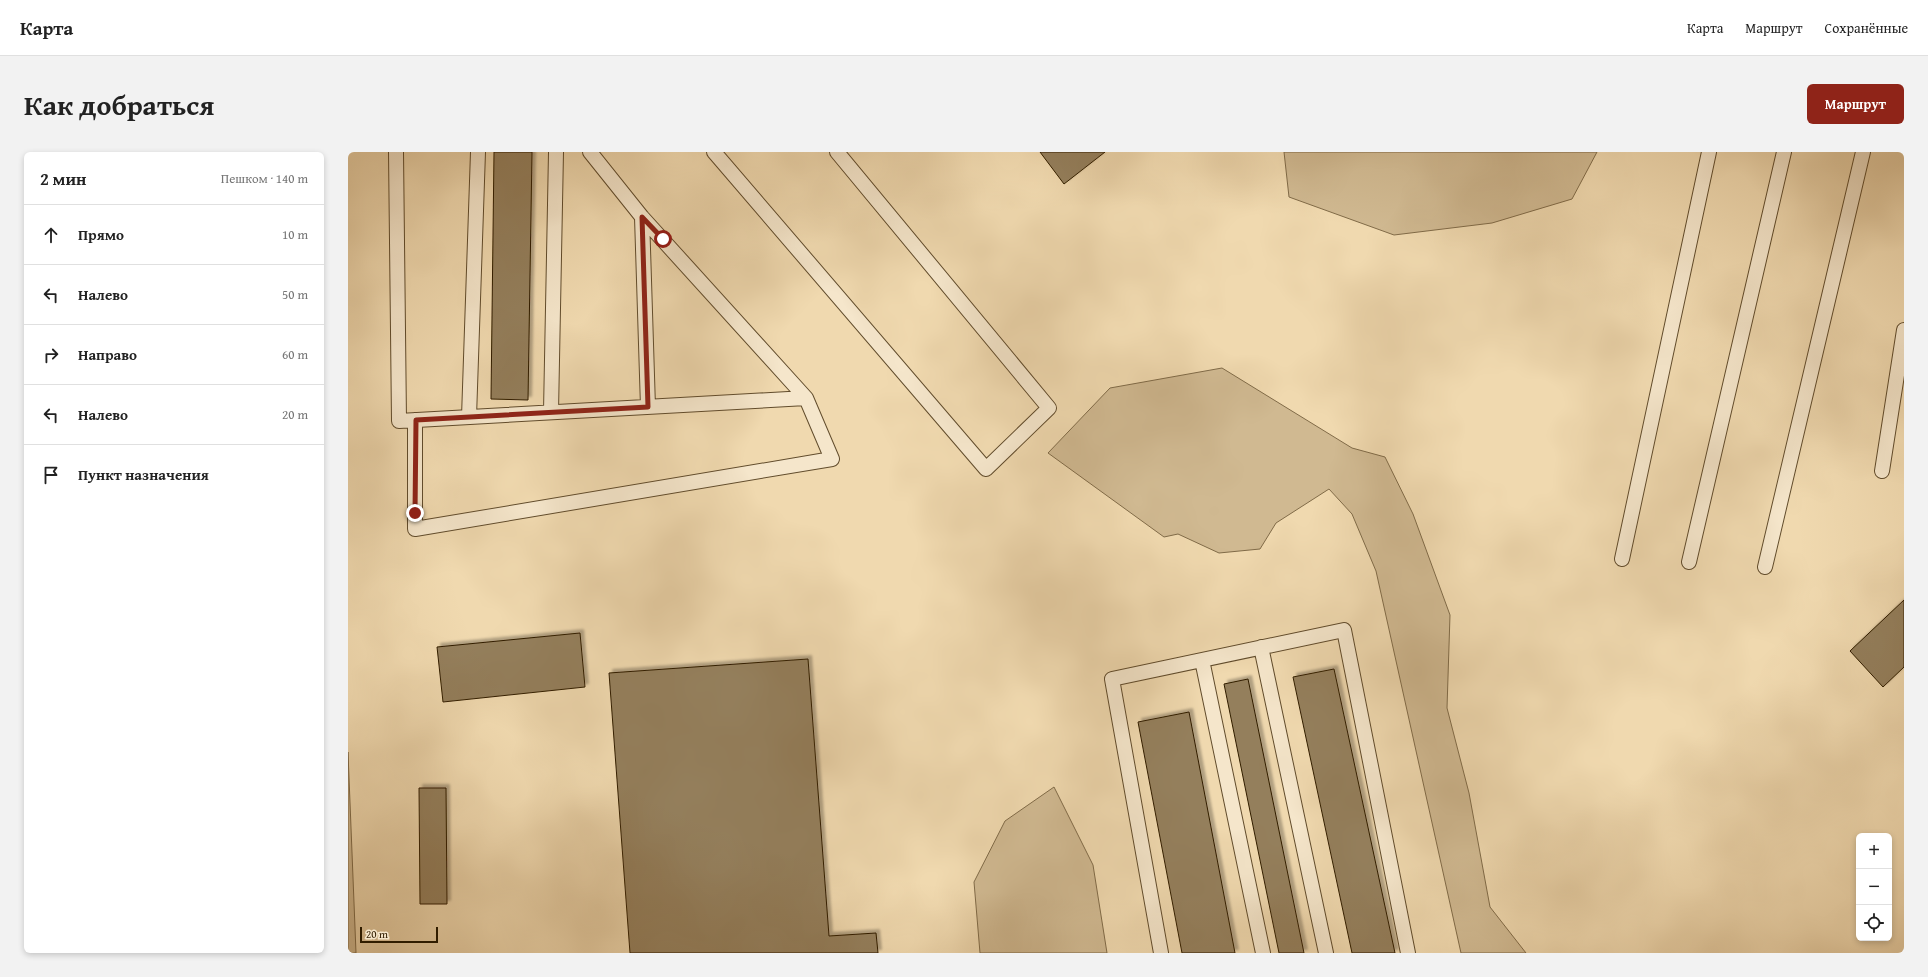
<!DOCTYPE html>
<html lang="ru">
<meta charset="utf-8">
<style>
body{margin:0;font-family:"Gentium Book Plus",serif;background:#f2f2f2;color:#222}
.controls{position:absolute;right:12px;bottom:12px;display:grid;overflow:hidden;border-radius:6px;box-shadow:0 2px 6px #0003}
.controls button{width:36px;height:36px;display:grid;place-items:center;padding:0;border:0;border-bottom:1px solid #e0e0e0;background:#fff;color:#222;font:20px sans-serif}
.scale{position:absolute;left:12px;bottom:10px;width:78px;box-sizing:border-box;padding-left:4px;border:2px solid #311d00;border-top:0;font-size:11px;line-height:14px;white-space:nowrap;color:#311d00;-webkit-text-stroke:3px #f5e6cb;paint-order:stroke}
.stop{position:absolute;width:12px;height:12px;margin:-9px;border:3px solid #8f2418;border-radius:50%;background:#fff}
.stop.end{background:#8f2418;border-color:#fff;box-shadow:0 1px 4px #0008}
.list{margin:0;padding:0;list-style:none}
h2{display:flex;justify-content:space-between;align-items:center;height:52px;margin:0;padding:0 16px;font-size:17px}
h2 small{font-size:13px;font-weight:400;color:#767676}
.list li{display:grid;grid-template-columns:26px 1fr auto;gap:12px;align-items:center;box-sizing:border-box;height:60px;padding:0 16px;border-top:1px solid #e0e0e0}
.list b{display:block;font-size:15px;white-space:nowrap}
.list em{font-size:13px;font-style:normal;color:#767676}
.icon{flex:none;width:22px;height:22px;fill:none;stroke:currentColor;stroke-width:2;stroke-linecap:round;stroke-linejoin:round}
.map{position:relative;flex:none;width:1556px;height:801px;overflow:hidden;border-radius:6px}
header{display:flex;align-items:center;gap:24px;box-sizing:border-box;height:56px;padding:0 20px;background:#fff;border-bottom:1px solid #e0e0e0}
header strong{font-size:19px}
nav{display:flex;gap:22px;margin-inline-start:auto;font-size:14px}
.intro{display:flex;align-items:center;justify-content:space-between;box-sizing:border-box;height:96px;padding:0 24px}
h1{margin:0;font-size:28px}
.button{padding:10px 18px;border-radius:6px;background:#8f2418;color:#fff;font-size:14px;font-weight:700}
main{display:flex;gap:24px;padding:0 24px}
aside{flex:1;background:#fff;border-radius:6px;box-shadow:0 2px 6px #0003}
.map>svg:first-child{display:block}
.green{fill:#d0b991;stroke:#806b48}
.building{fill:#947f5b;stroke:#311d00;filter:url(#shadow)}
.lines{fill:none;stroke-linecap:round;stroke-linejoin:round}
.service-casing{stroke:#614c2c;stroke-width:16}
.service{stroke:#f5e6cb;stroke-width:14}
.route{stroke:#8f2418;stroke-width:5}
</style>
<header>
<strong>Карта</strong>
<nav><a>Карта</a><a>Маршрут</a><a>Сохранённые</a></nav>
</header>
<div class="intro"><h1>Как добраться</h1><a class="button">Маршрут</a></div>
<main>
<aside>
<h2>2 мин<small>Пешком · 140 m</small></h2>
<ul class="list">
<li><svg class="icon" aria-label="ahead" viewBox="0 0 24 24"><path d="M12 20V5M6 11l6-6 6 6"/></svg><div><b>Прямо</b></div><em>10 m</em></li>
<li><svg class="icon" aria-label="left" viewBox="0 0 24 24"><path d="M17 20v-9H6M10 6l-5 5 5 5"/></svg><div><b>Налево</b></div><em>50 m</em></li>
<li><svg class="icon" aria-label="right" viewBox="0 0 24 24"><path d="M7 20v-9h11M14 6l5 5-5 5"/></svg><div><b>Направо</b></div><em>60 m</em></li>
<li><svg class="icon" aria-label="left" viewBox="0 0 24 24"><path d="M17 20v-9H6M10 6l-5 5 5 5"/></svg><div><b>Налево</b></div><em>20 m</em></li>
<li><svg class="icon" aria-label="arrive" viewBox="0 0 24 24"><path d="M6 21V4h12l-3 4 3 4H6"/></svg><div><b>Пункт назначения</b></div></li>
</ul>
</aside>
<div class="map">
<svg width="1556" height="801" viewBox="0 0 1556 801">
<defs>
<filter id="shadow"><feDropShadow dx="3.5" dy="-3.5" stdDeviation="1" flood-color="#0004"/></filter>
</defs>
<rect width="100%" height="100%" fill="#f0d9af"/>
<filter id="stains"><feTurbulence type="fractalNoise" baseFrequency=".005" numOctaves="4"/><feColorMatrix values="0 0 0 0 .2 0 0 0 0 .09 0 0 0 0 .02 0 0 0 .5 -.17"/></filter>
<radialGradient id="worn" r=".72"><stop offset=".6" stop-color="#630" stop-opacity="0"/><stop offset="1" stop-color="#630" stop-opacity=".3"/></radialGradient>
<path class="green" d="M 936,0 L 1249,0 L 1224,47 L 1144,71 L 1046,83 L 941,45 Z
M 874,216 L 1004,296 L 1037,305 L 1065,362 L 1102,463 L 1099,556 L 1121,641 L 1142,755 L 1178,801 L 1113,801 L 1028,419 L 1004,362 L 981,337 L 928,371 L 912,397 L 871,401 L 830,382 L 816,385 L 700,301 L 762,236 Z
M 0,600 L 8,801 L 0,801 Z
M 706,635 L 745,713 L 759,801 L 632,801 L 626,730 L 657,669 Z"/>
<path class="building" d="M 146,0 L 184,0 L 180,248 L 143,247 Z
M 692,0 L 757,0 L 716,32 Z
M 1556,448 L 1556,515 L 1535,535 L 1502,499 Z
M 232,481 L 237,535 L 95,550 L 89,495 Z
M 460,507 L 481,784 L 528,781 L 530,801 L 282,801 L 261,521 Z
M 986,517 L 1047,801 L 1004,801 L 945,525 Z
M 900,527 L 956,801 L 931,801 L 876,532 Z
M 841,560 L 887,801 L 834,801 L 790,570 Z
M 71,636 L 98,636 L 99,752 L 72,752 Z"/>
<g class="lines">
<g class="service-casing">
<path id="service" d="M 48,0 L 51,269 L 458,246
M 366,0 L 638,317 L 701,256 L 489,0
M 294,65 L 300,255
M 203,260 L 208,0
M 121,265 L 130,0
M 67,268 L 67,377 L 484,307 L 458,246 L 294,65 L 242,0
M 1534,319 L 1556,178
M 1274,407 L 1361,0
M 1341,410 L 1436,0
M 1417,415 L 1515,0
M 913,495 L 978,801
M 854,508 L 915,801
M 813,801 L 764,527 L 996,478 L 1060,801"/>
</g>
<use href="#service" class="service"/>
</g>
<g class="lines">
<path class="route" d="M 67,361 L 68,268 L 300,255 L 294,65 L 315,87"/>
</g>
<rect width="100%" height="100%" filter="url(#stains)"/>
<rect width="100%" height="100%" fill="url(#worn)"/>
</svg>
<div class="controls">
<button>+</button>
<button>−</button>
<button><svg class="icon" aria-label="locate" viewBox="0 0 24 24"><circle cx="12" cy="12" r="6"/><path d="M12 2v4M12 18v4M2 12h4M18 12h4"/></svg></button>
</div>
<div class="scale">20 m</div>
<div class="stop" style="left:315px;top:87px"></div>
<div class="stop end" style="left:67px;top:361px"></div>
</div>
</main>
